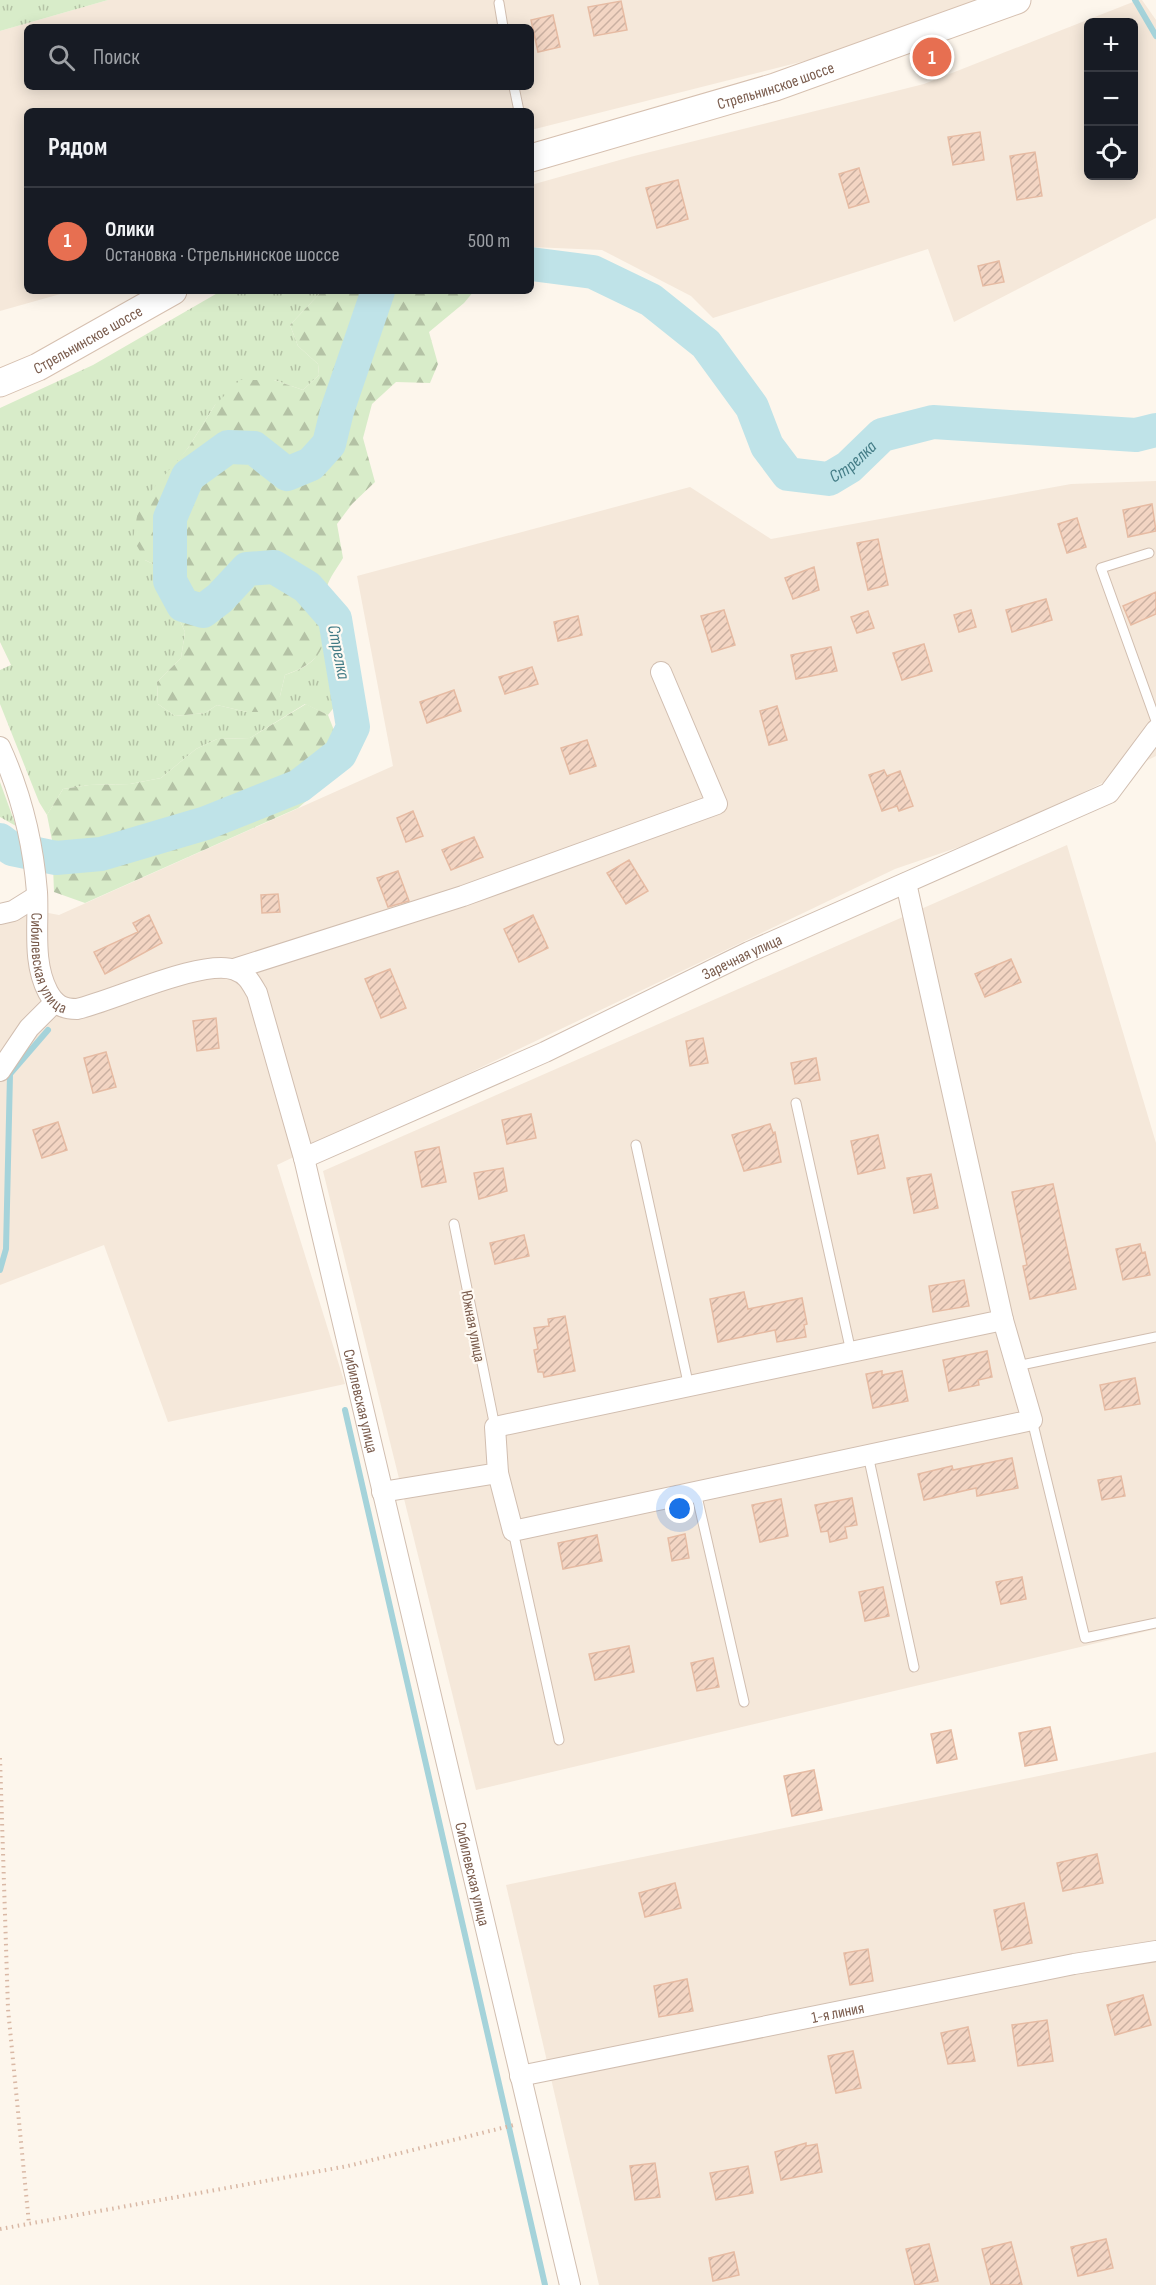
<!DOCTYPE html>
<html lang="ru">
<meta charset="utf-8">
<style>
body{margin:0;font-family:"Sofia Sans Condensed",sans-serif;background:#20242c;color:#f1f3f6}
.controls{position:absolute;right:18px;top:18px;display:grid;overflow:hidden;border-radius:9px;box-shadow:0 3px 15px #0003}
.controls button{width:54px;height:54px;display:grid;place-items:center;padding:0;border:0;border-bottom:2px solid #363941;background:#171b24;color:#f1f3f6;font:30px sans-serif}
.you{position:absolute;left:680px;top:1509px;width:21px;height:21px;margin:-15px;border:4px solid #fff;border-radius:50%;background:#1a73e8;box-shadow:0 0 0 9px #1a73e833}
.badge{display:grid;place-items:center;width:39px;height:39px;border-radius:50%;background:#e76f51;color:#fff;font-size:20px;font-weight:700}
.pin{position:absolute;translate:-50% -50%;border:3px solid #fff;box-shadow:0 2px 6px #0006}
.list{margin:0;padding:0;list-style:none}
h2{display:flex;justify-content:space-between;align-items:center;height:78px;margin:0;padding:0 24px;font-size:26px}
h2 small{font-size:20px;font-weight:400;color:#9ea1a6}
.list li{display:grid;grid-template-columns:39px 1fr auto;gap:18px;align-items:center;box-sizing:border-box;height:108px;padding:0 24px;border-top:2px solid #363941}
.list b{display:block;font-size:22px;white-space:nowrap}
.list p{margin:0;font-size:20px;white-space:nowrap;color:#9ea1a6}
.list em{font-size:20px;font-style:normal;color:#9ea1a6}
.icon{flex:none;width:33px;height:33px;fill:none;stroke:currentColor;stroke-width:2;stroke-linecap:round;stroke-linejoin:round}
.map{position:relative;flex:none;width:1156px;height:2285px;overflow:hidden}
.search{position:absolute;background:#171b24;box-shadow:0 3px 15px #0003;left:24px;top:24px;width:510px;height:66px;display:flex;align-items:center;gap:15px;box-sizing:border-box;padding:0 21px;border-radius:9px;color:#9ea1a6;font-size:22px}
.panel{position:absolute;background:#171b24;box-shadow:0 3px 15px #0003;left:24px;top:108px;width:510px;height:186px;border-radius:9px}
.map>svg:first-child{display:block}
.residential{fill:#f5e8da;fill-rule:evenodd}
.grass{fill:url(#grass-tufts)}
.forest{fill:url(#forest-firs)}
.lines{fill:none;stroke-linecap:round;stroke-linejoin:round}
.stream{stroke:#a5d3da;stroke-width:6}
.river{stroke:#bfe3e8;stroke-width:34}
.building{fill:url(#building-hatch);stroke:#e6bba3;stroke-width:1.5}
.lane-casing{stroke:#d1beb0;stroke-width:11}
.street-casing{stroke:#d1beb0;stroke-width:22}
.secondary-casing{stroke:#d6c0b0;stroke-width:29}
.path{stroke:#d9b8a5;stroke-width:4;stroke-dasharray:1.5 4.5;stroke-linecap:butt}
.lane{stroke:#fff;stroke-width:9}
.street{stroke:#fff;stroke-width:20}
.secondary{stroke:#fff;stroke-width:27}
.labels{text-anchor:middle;stroke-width:4.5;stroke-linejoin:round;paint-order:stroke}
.street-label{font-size:16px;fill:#7a5c4d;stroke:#fffaf3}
.water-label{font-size:18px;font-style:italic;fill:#437c86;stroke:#fffaf3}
</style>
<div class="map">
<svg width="1156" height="2285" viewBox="0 0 1156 2285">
<defs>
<pattern id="grass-tufts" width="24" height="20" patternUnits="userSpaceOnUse" patternTransform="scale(1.5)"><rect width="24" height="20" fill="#d8ecc9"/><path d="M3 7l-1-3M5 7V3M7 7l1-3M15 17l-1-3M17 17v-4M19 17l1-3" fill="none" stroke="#b4c2a5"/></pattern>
<pattern id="forest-firs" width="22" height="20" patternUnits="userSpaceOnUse" patternTransform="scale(1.5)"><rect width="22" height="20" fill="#d8ecc9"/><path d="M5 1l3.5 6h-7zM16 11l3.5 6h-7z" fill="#b4c2a5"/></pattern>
<pattern id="building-hatch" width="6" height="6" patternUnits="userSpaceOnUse" patternTransform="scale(1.5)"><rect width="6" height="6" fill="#f3d5c3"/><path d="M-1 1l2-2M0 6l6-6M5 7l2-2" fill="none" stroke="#cab0a1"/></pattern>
</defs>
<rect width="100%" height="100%" fill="#fdf6ec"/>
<path class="residential" d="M 108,0 L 979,0 L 852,49 L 531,130 L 531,111 L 27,111 L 27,291 L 71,291 L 0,311 L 0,31 ZM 27,27 L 531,27 L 531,87 L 27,87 Z
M 1138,0 L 1142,0 L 1156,20 L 1156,218 L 954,322 L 928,249 L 713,318 L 691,296 L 602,250 L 531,247 L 531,185 L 634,156 L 924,84 ZM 1088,22 L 1134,22 L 1134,176 L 1088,176 Z
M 1156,481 L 1156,756 L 1006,831 L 895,869 L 277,1165 L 345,1384 L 168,1422 L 104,1245 L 0,1285 L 0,904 L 59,915 L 393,766 L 357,576 L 690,487 L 771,539 L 1071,484 Z
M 1067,845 L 1156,1143 L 1156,1629 L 476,1790 L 323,1171 Z
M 1156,1752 L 1156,2285 L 599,2285 L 506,1885 Z"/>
<path class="grass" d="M 0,0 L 108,0 L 0,31 Z
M 221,291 L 322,291 L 290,325 L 298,346 L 318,364 L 319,375 L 303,390 L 274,380 L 215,405 L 188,448 L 166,476 L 145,560 L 165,570 L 169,596 L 185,632 L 181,658 L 157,682 L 158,704 L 175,716 L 205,713 L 217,705 L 247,712 L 280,696 L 285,675 C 320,663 321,653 327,619 L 338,661 L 342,697 L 328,715 L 305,704 L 250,738 L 217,739 L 196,749 L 161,778 L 130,784 L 89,785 L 63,789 L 47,815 L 39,802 L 0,704 L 0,670 L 11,665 L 0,642 L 0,408 L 93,365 Z
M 0,782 L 16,826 L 0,817 Z"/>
<path class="forest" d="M 322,291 L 474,291 L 464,303 L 429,332 L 438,364 L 430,383 L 396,382 L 372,404 L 363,438 L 375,482 L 352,504 L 337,524 L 343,558 C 338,567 329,578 327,587 C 319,632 340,656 285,675 L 280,696 L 269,712 L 247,712 L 217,705 L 205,713 L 175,716 L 158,704 L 157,682 L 181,658 L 185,632 L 169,596 L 165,570 L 145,560 L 133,539 L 139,505 L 188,448 L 215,405 L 240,380 L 274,380 L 303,390 L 319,375 L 318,364 L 298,346 L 290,325 Z
M 306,704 L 328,715 L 339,743 L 318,791 L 298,808 L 85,903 L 54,892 L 52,840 L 47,815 L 63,789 L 89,785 L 130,784 L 161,778 L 196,749 L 217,739 L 250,738 Z"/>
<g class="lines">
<path class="stream" d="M 1135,0 L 1156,36
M 0,1270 L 6,1249 L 10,1074 L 48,1030
M 345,1410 L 545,2285"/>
<g class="river">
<path id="s1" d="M 531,264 L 593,272 L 651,300 L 706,344 L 752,407 L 767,446 L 788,474 L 829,479 L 849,467 L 882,435 L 933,422 L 1136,435 L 1156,430"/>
<path d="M 0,840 L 12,849 L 56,858 L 101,854 L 206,823 L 299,786 L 340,754 L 353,727 L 335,619 L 307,587 L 274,567 L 247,569 L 220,598 L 203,611 L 183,605 L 170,581 L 170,518 L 188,476 L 228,447 L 254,448 L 287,474 L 311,464 L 329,444 L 337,411 L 378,291"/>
</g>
</g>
<path class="building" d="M 621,1 L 627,30 L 594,36 L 588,7 Z
M 553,15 L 560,47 L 538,52 L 531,20 Z
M 980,132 L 984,160 L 953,165 L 948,137 Z
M 1035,152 L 1042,196 L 1017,200 L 1010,156 Z
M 859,168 L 869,202 L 849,208 L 839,174 Z
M 678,180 L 688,219 L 657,228 L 646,188 Z
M 999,261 L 1004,282 L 983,286 L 978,266 Z
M 1152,504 L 1156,531 L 1128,537 L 1123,510 Z
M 1077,518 L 1086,547 L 1067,553 L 1058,524 Z
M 878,539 L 888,585 L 868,590 L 857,543 Z
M 814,567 L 819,590 L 793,599 L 785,578 Z
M 1156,592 L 1156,614 L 1131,625 L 1123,606 Z
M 1046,599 L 1052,620 L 1012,632 L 1006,610 Z
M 724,610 L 735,645 L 712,652 L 701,616 Z
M 971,610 L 976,627 L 959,632 L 954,615 Z
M 868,611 L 874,628 L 857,633 L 851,617 Z
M 578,616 L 582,635 L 558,641 L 554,622 Z
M 924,644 L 932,671 L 902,680 L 893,653 Z
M 831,647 L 837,671 L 796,679 L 791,655 Z
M 532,667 L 538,684 L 505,694 L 499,677 Z
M 454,690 L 461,711 L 427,723 L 420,702 Z
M 777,706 L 787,740 L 769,745 L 760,711 Z
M 587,740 L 596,766 L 570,774 L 561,748 Z
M 884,770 L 887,776 L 900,771 L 913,806 L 899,811 L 897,806 L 882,811 L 869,775 Z
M 413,811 L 423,836 L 406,842 L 397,818 Z
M 474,837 L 483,857 L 451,870 L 442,850 Z
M 629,860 L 648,891 L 626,904 L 607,873 Z
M 398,871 L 409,901 L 388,907 L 377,878 Z
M 278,894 L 280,912 L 262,913 L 261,895 Z
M 149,915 L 162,943 L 105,974 L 94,952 L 138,932 L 133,923 Z
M 533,915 L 548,948 L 519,962 L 504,929 Z
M 1011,959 L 1021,982 L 985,997 L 975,974 Z
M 390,969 L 406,1008 L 381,1018 L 365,979 Z
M 216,1018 L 219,1048 L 197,1051 L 193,1021 Z
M 703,1038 L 708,1063 L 690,1066 L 686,1041 Z
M 106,1052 L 116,1087 L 93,1093 L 84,1058 Z
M 816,1058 L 820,1080 L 795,1084 L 791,1063 Z
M 531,1114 L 536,1138 L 507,1144 L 502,1120 Z
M 58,1122 L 67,1150 L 42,1158 L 33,1130 Z
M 770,1124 L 773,1133 L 775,1132 L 781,1162 L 744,1171 L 732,1135 Z
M 878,1135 L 885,1168 L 858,1174 L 851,1141 Z
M 439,1147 L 446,1182 L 422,1187 L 415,1152 Z
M 503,1168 L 507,1191 L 479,1199 L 474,1173 Z
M 931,1174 L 938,1208 L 914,1213 L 907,1178 Z
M 1053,1184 L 1076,1289 L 1030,1299 L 1023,1266 L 1027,1265 L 1012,1192 Z
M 524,1235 L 529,1256 L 495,1264 L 490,1243 Z
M 1140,1244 L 1142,1253 L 1145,1252 L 1150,1275 L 1123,1280 L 1116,1249 Z
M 964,1280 L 969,1306 L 933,1312 L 929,1286 Z
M 744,1292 L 748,1309 L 802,1298 L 807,1324 L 804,1325 L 806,1337 L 777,1342 L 775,1330 L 718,1342 L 710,1299 Z
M 565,1316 L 575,1371 L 544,1377 L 543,1372 L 538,1372 L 534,1350 L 538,1349 L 534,1328 L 549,1326 L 548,1319 Z
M 987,1351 L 992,1377 L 978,1380 L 979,1385 L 949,1391 L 943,1360 Z
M 882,1371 L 882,1375 L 902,1371 L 908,1401 L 873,1408 L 866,1374 Z
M 1135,1378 L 1140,1404 L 1105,1410 L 1100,1385 Z
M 1012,1458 L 1018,1488 L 977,1496 L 976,1488 L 924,1500 L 918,1474 L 952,1466 L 953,1470 Z
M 1121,1476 L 1125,1496 L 1102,1500 L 1098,1480 Z
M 852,1498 L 857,1525 L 845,1527 L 847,1538 L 830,1542 L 828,1531 L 821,1532 L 815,1505 Z
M 781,1499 L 788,1536 L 760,1542 L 752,1505 Z
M 685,1534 L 689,1558 L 672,1561 L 668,1538 Z
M 597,1535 L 602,1561 L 563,1569 L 558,1543 Z
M 1022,1577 L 1026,1599 L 1001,1604 L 996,1582 Z
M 883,1587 L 889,1616 L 865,1621 L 859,1592 Z
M 629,1646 L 634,1672 L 595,1680 L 589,1654 Z
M 713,1658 L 719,1687 L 697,1691 L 691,1663 Z
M 1050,1727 L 1057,1760 L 1025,1766 L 1019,1733 Z
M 951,1730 L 957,1759 L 937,1763 L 931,1734 Z
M 814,1770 L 822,1810 L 792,1816 L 784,1776 Z
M 1097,1854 L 1103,1883 L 1063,1891 L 1057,1863 Z
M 675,1883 L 681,1908 L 645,1917 L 639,1893 Z
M 1024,1903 L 1032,1943 L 1002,1950 L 994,1910 Z
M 868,1949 L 873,1981 L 850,1985 L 844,1953 Z
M 687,1979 L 693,2011 L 659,2017 L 654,1986 Z
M 1143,1995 L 1151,2025 L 1115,2035 L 1107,2005 Z
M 1047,2020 L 1053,2061 L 1018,2066 L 1012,2025 Z
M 968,2027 L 975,2061 L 948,2064 L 941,2033 Z
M 853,2051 L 861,2088 L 836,2093 L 828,2056 Z
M 806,2143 L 806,2146 L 817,2144 L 822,2172 L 781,2180 L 775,2152 Z
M 655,2163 L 660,2197 L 635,2200 L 630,2166 Z
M 748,2166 L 753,2193 L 716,2200 L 710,2173 Z
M 1106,2239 L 1113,2268 L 1078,2276 L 1071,2247 Z
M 1011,2242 L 1022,2285 L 991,2285 L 982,2249 Z
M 929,2244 L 938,2281 L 915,2285 L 906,2249 Z
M 734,2252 L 739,2275 L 713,2281 L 709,2258 Z"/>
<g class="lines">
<g class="lane-casing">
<path id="lane" d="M 499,3 L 503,27
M 514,87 L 519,111
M 1149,553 L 1101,568 L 1156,721
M 796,1103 L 851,1352
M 636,1145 L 689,1387
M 454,1224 L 495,1427
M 1016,1366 L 1156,1337
M 1032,1420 L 1085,1638 L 1156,1623
M 868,1455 L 914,1667
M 696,1492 L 744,1702
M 513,1531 L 559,1740"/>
</g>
<g class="street-casing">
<g id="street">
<path id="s2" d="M 0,747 C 21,793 33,842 37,892 C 39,925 32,962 48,992 C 55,1005 63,1009 77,1009 C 113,1001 203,958 235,970 C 247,974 251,983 257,993 L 304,1158 L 570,2285"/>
<path d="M 0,914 L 13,911 L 37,896"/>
<path d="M 234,969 L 463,896 L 717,804 L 661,672"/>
<path d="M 0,1071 L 29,1028 L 55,1002"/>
<path id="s3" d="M 304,1158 L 545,1052 L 749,952 L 1109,793 L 1156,730"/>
<path d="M 498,1473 L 513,1531 L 1032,1420 L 1003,1320"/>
<path d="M 382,1492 L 498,1473 L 495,1427 L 1003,1320 L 906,883"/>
<path id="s4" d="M 520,2076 L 1074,1964 L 1156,1951"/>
</g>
</g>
<g class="secondary-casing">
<g id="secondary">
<path id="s5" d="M 531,158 L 775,87 L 1017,0"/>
<path id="s6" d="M 0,383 L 38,367 L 173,291"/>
</g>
</g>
<path class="path" d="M 0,1758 L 8,2009 L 29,2224
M 0,2229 L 348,2166 L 514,2125"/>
<use href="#lane" class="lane"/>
<use href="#street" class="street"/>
<use href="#secondary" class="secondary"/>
</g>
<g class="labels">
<g class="street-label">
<text dy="6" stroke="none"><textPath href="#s5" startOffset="255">Стрельнинское шоссе</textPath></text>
<text dy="6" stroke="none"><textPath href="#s6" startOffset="98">Стрельнинское шоссе</textPath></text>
<text dy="6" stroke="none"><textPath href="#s2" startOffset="224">Сибилевская улица</textPath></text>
<text dy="6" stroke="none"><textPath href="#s3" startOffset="482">Заречная улица</textPath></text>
<text transform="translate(474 1326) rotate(79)" y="6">Южная улица</text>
<text dy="6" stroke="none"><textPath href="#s2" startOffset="906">Сибилевская улица</textPath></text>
<text dy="6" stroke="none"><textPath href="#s2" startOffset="1392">Сибилевская улица</textPath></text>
<text dy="6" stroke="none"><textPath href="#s4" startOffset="324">1-я линия</textPath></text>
</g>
<g class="water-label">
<text dy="6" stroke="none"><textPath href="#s1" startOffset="423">Стрелка</textPath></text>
<text transform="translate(339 652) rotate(79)" y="6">Стрелка</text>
</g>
</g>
</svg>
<div class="controls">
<button>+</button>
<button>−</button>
<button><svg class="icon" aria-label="locate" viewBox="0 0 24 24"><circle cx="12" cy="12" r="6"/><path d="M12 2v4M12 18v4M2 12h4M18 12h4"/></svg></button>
</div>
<div class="you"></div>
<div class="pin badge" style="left:932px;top:57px">1</div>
<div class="search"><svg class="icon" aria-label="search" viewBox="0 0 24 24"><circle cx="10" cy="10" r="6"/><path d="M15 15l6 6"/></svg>Поиск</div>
<section class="panel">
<h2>Рядом<small></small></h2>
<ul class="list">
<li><span class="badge">1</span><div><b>Олики</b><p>Остановка · Стрельнинское шоссе</p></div><em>500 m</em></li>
</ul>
</section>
</div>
